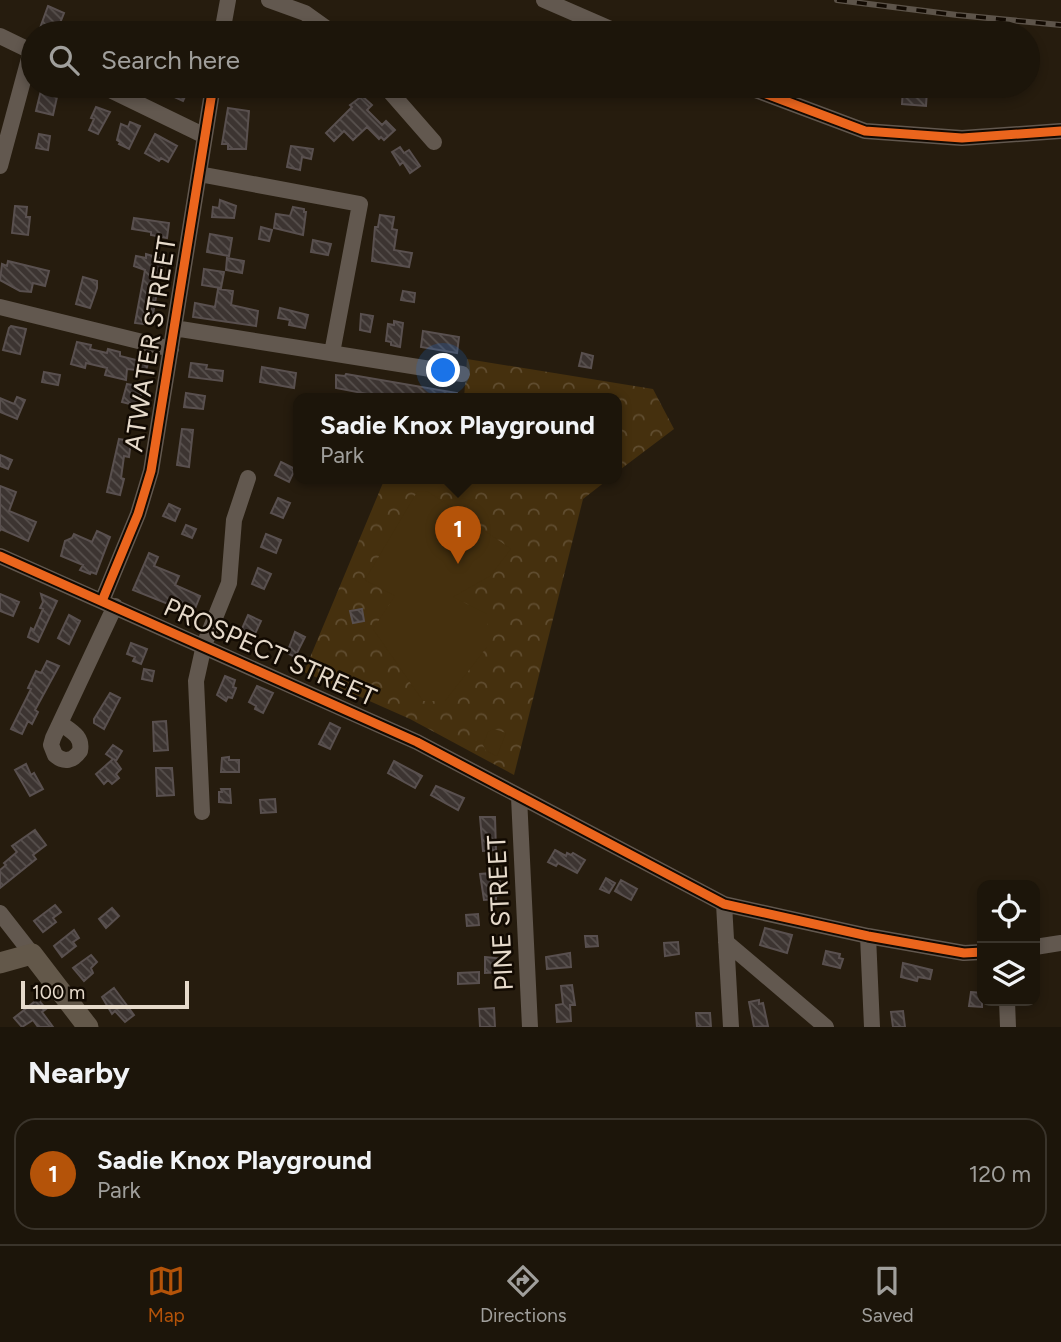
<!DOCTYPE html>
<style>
body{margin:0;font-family:Figtree,sans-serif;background:#292218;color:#f1f3f6}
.controls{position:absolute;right:21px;bottom:21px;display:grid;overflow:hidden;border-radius:14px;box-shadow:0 4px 10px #0003}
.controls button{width:63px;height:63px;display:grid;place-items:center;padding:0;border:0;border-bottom:2px solid #3a342b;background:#1c150a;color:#f1f3f6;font:35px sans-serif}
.scale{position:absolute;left:21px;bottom:18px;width:168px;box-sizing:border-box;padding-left:7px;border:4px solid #e6dacb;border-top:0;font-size:19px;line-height:24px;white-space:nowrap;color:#e6dacb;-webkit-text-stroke:5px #120a02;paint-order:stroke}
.you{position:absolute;left:444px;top:371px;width:24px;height:24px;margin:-18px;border:5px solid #fff;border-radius:50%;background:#1a73e8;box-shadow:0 0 0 10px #1a73e833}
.badge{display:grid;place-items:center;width:46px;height:46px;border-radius:50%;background:#b45309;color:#fff;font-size:23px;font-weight:700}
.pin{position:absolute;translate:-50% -58px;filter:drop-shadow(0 2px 4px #0008)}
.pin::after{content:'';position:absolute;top:37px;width:24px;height:21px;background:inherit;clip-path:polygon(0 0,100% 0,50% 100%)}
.popup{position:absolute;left:293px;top:393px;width:329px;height:91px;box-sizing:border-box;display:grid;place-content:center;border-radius:14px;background:#1c150a;filter:drop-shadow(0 2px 5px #0005);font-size:23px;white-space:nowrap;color:#a09f9c}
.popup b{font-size:26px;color:#f1f3f6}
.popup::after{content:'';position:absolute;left:50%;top:100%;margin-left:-14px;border:14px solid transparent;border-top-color:#1c150a}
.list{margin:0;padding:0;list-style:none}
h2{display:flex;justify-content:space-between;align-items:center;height:91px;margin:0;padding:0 28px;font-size:30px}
h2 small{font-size:23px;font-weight:400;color:#a09f9c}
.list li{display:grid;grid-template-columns:46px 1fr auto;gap:21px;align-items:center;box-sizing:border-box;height:112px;margin:0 14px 14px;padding:0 14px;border:2px solid #3a342b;border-radius:21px}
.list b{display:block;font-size:26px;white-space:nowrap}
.list p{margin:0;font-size:23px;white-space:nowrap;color:#a09f9c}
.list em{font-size:23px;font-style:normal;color:#a09f9c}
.icon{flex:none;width:38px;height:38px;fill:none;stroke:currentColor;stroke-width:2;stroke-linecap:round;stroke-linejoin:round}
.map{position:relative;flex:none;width:1061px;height:1027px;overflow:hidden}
.search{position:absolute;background:#1c150a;box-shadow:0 4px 10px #0003;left:21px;right:21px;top:21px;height:77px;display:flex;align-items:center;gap:18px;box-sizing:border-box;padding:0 24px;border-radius:38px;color:#a09f9c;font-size:26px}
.sheet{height:217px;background:#1c150a}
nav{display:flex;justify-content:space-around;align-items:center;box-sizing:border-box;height:98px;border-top:2px solid #3a342b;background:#1c150a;font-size:19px;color:#a09f9c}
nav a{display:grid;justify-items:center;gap:4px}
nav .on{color:#b45309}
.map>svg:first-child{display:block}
.park{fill:url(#park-crowns)}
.pitch{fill:#45300e}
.building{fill:url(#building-back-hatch);stroke:#59504f;stroke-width:2}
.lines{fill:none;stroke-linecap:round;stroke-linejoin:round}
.minor{stroke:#62584f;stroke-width:16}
.major{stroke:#63584a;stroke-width:21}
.rail-casing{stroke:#5d544a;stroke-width:6}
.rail{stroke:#120a02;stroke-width:3.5;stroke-dasharray:10;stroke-linecap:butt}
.cycleway-casing{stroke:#120a02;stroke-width:13}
.cycleway{stroke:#eb651d;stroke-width:9}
.labels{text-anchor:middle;stroke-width:5;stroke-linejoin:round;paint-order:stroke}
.street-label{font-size:26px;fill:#e6dacb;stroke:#120a02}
</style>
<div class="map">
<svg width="1061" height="1027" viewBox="0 0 1061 1027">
<defs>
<pattern id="park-crowns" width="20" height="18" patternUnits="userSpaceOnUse" patternTransform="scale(1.75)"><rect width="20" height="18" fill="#45300e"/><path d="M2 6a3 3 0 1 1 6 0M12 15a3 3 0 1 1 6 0" fill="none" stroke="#604d30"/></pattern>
<pattern id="building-back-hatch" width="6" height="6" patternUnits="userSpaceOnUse" patternTransform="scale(1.75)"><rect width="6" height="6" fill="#3c3431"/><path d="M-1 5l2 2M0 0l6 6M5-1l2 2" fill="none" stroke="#58514e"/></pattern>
</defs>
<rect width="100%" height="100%" fill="#261c0e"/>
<path class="park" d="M 467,359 L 653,389 L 674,429 L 617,472 L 617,398 L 464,398 Z
M 385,478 L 610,478 L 583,499 L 514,775 L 410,719 L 304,672 Z"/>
<path class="pitch" d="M 427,491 L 511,549 L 490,576 L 453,597 L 487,614 L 487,647 L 445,701 L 423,701 L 373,629 L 395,596 L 365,580 L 417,492 Z
M 494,729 L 506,733 L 497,756 L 486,751 L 483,745 L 488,732 Z"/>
<path class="building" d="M 48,6 L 64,13 L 56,33 L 40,28 Z
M 42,86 L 59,88 L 53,115 L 36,111 Z
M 174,86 L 190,86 L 183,101 L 170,95 Z
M 903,88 L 927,90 L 926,106 L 902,104 Z
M 362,96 L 372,105 L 367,110 L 382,125 L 386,121 L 395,130 L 384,140 L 381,137 L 379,139 L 367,127 L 353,140 L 344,131 L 334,141 L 326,133 L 352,107 L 350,105 Z
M 96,107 L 110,112 L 98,134 L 89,130 L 94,119 L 91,118 Z
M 228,108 L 249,111 L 246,149 L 228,149 L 228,144 L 222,144 Z
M 130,122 L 140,126 L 129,149 L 119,144 L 120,142 L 117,140 L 121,124 L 128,127 Z
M 39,134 L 50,136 L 48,150 L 36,148 Z
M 155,134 L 177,146 L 168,162 L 161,158 L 159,161 L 145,153 Z
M 291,146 L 313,149 L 311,159 L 302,157 L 300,170 L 287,167 Z
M 400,147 L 404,153 L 409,150 L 420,166 L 410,173 L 403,162 L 400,165 L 392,152 Z
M 220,200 L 236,206 L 234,218 L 212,217 L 213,207 L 219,208 Z
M 15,206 L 27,207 L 26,217 L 30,217 L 28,235 L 12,233 Z
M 293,207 L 304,209 L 304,212 L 306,212 L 303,235 L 274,228 L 276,214 L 290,216 Z
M 380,215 L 394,217 L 392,229 L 397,230 L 394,250 L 412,253 L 409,267 L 372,261 L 375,227 L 378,227 Z
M 134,218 L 169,223 L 167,238 L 151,235 L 151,232 L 132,229 Z
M 261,227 L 272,230 L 269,241 L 259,239 Z
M 210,234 L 232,238 L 229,256 L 207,252 Z
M 313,240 L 331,244 L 328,255 L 311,252 Z
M 146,254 L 163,259 L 151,325 L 135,323 L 145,270 L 134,266 L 136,256 L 146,258 Z
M 227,258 L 244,261 L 242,273 L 226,270 Z
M 8,261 L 49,271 L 45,286 L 33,283 L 31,292 L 20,291 L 0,280 L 2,264 L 7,266 Z
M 204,269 L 224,272 L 221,288 L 202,285 Z
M 83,277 L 97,281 L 97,288 L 90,308 L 76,304 Z
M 218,289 L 233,291 L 231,305 L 258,311 L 256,326 L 193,317 L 195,303 L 215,307 Z
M 403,291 L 415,293 L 414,302 L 401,300 Z
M 280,308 L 308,315 L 305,328 L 289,325 L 290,320 L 278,318 Z
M 361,314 L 373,316 L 370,332 L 360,330 Z
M 394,321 L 403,323 L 400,347 L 391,345 L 391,342 L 386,341 L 388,324 L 394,325 Z
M 11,326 L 26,329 L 20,354 L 3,350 L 9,328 Z
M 423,331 L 459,337 L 457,353 L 421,347 Z
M 77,342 L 91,345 L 90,349 L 107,353 L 108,349 L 120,352 L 120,356 L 148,363 L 146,371 L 127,369 L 126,380 L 105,375 L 107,368 L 86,363 L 85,368 L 71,364 Z
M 582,353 L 593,356 L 591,368 L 579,366 Z
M 191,363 L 207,365 L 206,369 L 223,371 L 222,381 L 189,377 Z
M 262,367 L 296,373 L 294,388 L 260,382 Z
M 44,372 L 60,375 L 58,385 L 42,382 Z
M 346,374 L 457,393 L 457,398 L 388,398 L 336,388 L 336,375 L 345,376 Z
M 127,384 L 143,387 L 138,406 L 122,402 Z
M 186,393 L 205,396 L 203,409 L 184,407 Z
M 17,397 L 25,400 L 17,419 L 0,412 L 0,398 L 14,404 Z
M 182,429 L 193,430 L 189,467 L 177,465 Z
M 119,439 L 131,441 L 129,457 L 124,456 L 121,478 L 124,479 L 120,495 L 107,492 Z
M 0,455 L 12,460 L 8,469 L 0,466 Z
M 281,462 L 295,469 L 289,482 L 275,475 Z
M 0,486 L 16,492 L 9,511 L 36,522 L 28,541 L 1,529 L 0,531 Z
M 278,498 L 290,503 L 283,518 L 271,513 Z
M 169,504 L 180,509 L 175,521 L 163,516 Z
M 186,525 L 196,529 L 192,538 L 182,534 Z
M 97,531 L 110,537 L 96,574 L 91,572 L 90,574 L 80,570 L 83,565 L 61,556 L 65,541 L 72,538 L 74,534 L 92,542 Z
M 266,534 L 281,540 L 276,553 L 261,547 Z
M 149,553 L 158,557 L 154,566 L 179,576 L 175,585 L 200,596 L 194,611 L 169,601 L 168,604 L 133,590 Z
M 258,568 L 271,574 L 264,589 L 252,584 Z
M 0,594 L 19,602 L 13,616 L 0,611 Z
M 41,594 L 57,601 L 38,642 L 28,637 L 31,628 L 34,630 L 43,609 L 40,608 L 43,602 Z
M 362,609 L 364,621 L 353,623 L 350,611 Z
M 69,615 L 80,621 L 69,644 L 58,638 Z
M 248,615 L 261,621 L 254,636 L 241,631 Z
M 295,632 L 305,637 L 295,657 L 287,653 Z
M 131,643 L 147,649 L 141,664 L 133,661 L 135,657 L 127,654 Z
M 47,661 L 59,666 L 35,710 L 38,712 L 32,724 L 28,721 L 22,734 L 11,729 L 31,689 L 28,688 L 36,671 L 41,673 Z
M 144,669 L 154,671 L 152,681 L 142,679 Z
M 225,676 L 235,680 L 233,687 L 236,688 L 232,698 L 228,697 L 226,701 L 217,695 Z
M 257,686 L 273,693 L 263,713 L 255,709 L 256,706 L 249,702 Z
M 110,693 L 120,698 L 104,729 L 94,723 L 94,719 Z
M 166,721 L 168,750 L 154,751 L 153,722 Z
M 330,723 L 340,728 L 330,749 L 319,744 Z
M 113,745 L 122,751 L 116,761 L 114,759 L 121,769 L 116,774 L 119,778 L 112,784 L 108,780 L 104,784 L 96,774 L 113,759 L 106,754 Z
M 229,757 L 229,760 L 239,760 L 239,772 L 221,772 L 222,758 Z
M 394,761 L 422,776 L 415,788 L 388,773 Z
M 26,764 L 31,775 L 34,773 L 43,789 L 30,796 L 15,770 Z
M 156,768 L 172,768 L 174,795 L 157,796 Z
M 436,786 L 464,798 L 458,810 L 431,795 Z
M 221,789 L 230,789 L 231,803 L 219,802 L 219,792 L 222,792 Z
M 275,799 L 276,812 L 261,813 L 260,800 Z
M 480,817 L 495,817 L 496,850 L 483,851 Z
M 35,830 L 46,845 L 33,855 L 36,859 L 0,888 L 0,870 L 6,865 L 4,863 L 17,852 L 12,846 Z
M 555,850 L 566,856 L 567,853 L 571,855 L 573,853 L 585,860 L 577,873 L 558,863 L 556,866 L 548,862 Z
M 491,873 L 492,875 L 499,874 L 501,895 L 496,896 L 496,899 L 484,900 L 480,874 Z
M 606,878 L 615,883 L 609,893 L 600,889 Z
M 621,880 L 637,889 L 631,900 L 615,891 Z
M 55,905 L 61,912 L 53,918 L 56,922 L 43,932 L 34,921 Z
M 112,908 L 119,916 L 106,928 L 99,919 Z
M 478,914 L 479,925 L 467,926 L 466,915 Z
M 765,928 L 792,935 L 787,953 L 760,945 Z
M 74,930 L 79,938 L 73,942 L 76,946 L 62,957 L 54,946 Z
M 585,936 L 597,936 L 598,946 L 586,947 Z
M 678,942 L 679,954 L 665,956 L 664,943 Z
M 826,951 L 840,954 L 839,958 L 843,959 L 840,968 L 823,964 Z
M 570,953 L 571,967 L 547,969 L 546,957 Z
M 91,955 L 97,962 L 91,968 L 93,973 L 84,981 L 73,968 Z
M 485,957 L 504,959 L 504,972 L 485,973 Z
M 903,963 L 932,970 L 930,979 L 918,977 L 917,981 L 901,977 Z
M 479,972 L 479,983 L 458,984 L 458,973 Z
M 572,985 L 575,1005 L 570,1005 L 571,1021 L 557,1022 L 556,1005 L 563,1004 L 561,986 Z
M 114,988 L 134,1015 L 125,1022 L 115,1011 L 112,1014 L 102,997 Z
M 971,992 L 982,993 L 982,1007 L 969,1006 Z
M 38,999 L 46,1009 L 42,1012 L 53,1027 L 38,1027 L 33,1020 L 22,1027 L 14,1018 Z
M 759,1000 L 759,1004 L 763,1003 L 768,1026 L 754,1027 L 749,1002 Z
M 494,1008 L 495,1027 L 480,1027 L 479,1009 Z
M 903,1011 L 905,1027 L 893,1027 L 891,1012 Z
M 696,1013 L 710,1013 L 711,1027 L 697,1027 Z"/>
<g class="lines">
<path class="minor" d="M 269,0 L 305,13 L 333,33
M 544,0 L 620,33
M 222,33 L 228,0
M 0,36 L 33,52
M 102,86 L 205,136
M 385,86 L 434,142
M 745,86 L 865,131 L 962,138 L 1061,131
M 0,166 L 31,51
M 199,174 L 360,204 L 332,353
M 0,307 L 171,349
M 174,328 L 462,374
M 0,556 L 417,742 L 724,904 L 868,936 L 964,953 L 982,952
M 102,601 L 138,514 L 151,471 L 213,86
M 60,723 C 71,731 83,736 80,751 C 73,761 64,763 55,755 L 51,745 L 53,738 L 115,606
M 519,797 L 530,1027
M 202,812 L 196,681 L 204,645 L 229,583 L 234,520 L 248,478
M 724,904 L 731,1027
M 0,913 L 32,954
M 868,936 L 872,1027
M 726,942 L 826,1027
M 1035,947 L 1061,943
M 1007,1001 L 1008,1027"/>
<path class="major" d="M 0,963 L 32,954 L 88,1027"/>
<g class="rail-casing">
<path id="rail" d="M 837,0 L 957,15 L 1061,25"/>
</g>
<use href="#rail" class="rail"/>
<g class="cycleway-casing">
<path id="cycleway" d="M 745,86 L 865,131 L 962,138 L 1061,131
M 0,556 L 417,742 L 724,904 L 868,936 L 964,953 L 982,952
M 102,601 L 138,514 L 151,471 L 213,86"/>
</g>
<use href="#cycleway" class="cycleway"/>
</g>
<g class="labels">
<g class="street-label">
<text transform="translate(150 344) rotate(-81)" y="9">ATWATER STREET</text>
<text transform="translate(270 652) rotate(24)" y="9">PROSPECT STREET</text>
<text transform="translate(500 913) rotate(-93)" y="9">PINE STREET</text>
</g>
</g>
</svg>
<div class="controls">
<button><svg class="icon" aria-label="locate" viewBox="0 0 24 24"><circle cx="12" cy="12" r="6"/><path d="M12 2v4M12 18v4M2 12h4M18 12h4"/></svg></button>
<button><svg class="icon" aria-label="layers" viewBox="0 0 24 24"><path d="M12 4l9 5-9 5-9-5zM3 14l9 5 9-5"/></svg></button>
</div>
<div class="scale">100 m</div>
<div class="you"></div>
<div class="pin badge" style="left:458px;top:564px">1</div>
<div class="popup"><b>Sadie Knox Playground</b>Park</div>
<div class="search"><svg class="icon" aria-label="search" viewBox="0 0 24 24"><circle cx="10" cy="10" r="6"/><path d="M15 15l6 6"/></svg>Search here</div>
</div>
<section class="sheet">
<h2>Nearby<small></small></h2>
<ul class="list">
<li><span class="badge">1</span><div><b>Sadie Knox Playground</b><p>Park</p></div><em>120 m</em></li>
</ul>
</section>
<nav>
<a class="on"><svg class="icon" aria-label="map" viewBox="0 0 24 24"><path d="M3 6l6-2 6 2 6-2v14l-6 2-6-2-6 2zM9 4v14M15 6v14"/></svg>Map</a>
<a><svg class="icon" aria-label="directions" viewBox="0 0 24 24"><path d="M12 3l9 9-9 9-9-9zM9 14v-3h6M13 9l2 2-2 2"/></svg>Directions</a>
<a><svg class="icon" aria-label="saved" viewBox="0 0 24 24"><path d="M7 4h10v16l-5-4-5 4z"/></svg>Saved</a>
</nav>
